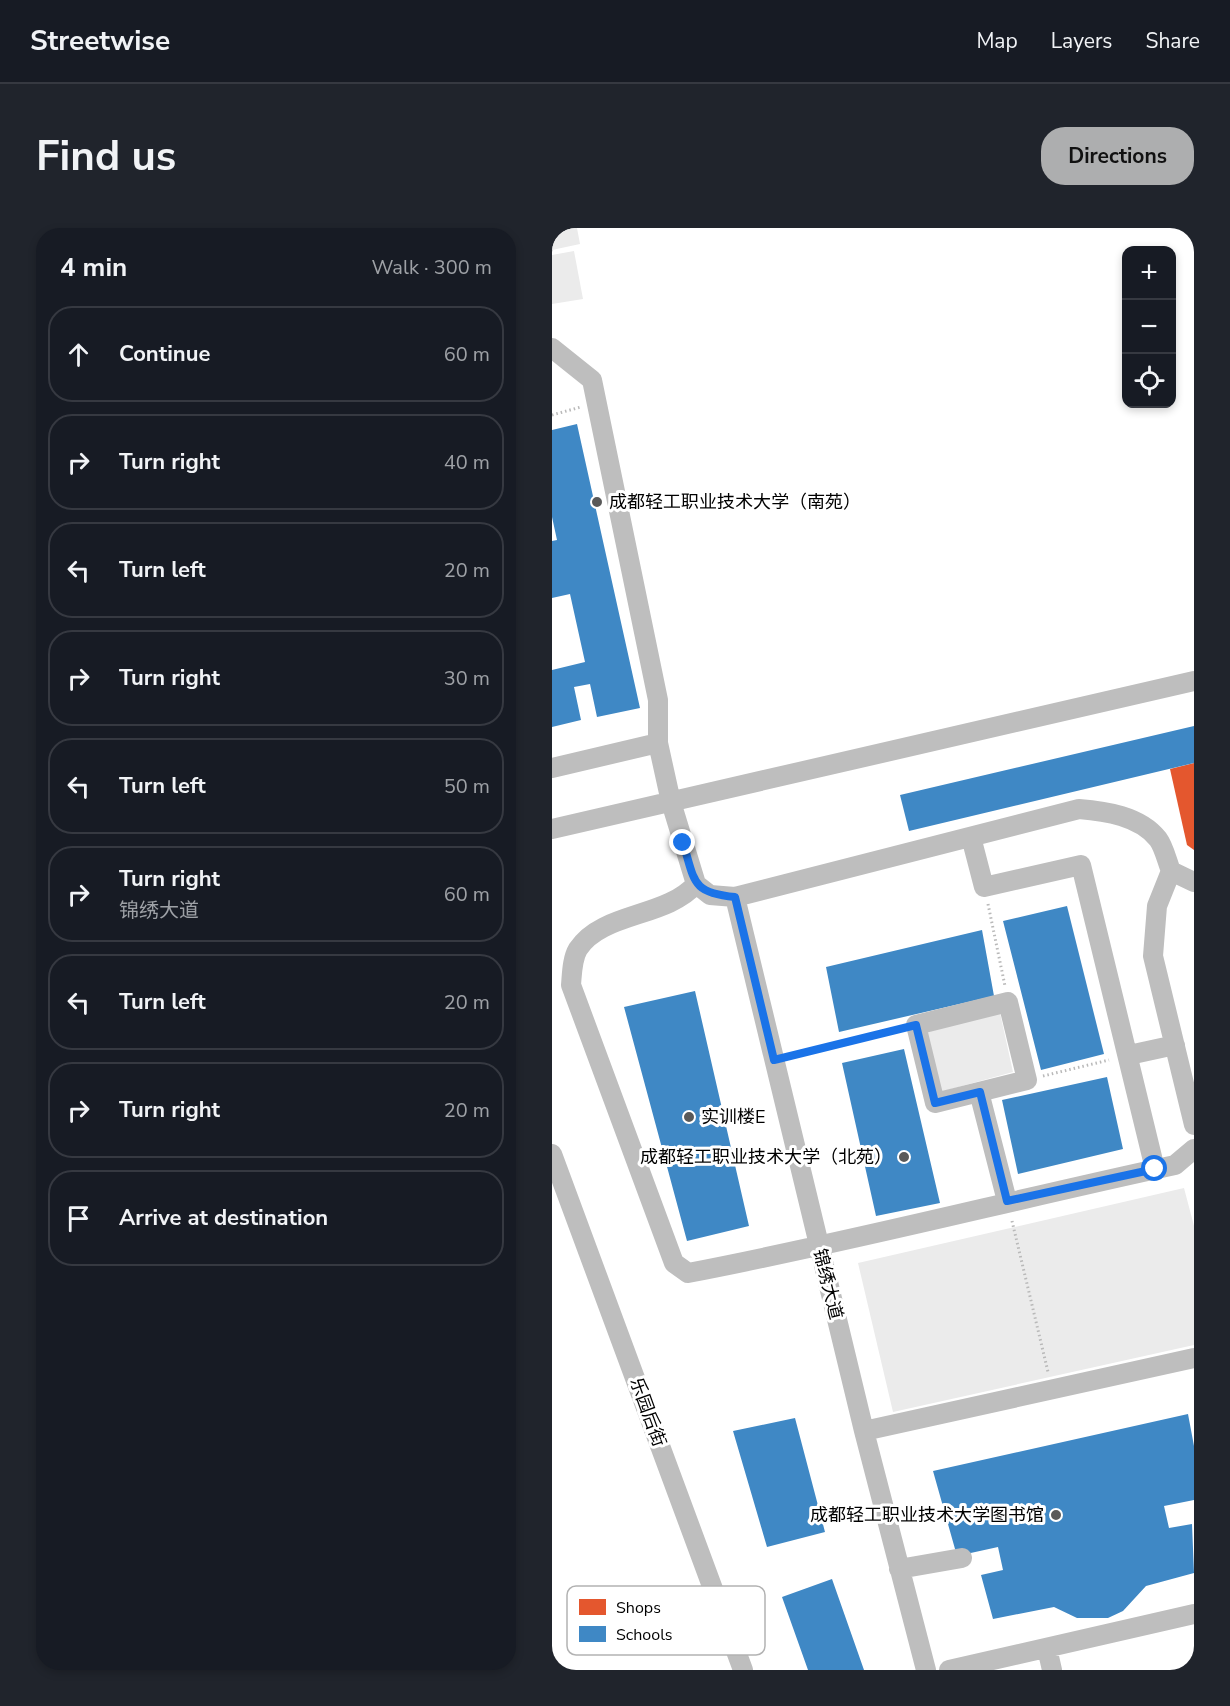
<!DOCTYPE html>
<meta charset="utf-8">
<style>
body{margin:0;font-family:"Nunito Sans","Noto Sans SC",sans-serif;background:#20242c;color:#f1f3f6}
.controls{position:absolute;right:18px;top:18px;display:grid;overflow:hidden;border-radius:12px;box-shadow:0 3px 9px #0003}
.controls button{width:54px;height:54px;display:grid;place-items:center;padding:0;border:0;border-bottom:2px solid #363941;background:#171b24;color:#f1f3f6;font:30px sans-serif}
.stop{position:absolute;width:18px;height:18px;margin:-14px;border:4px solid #1a73e8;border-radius:50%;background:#fff}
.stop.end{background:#1a73e8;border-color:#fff;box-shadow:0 2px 6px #0008}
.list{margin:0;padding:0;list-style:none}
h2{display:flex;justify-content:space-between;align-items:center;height:78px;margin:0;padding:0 24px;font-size:26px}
h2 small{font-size:20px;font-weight:400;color:#9ea1a6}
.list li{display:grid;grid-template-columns:39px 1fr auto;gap:18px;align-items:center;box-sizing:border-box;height:96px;margin:0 12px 12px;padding:0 12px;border:2px solid #363941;border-radius:24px}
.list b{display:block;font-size:22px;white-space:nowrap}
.list p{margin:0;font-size:20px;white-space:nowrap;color:#9ea1a6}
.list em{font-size:20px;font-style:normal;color:#9ea1a6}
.icon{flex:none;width:33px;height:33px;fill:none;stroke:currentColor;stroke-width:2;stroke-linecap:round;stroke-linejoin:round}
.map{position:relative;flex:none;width:642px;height:1442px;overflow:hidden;border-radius:24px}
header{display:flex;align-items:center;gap:36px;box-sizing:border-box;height:84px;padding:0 30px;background:#171b24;border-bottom:2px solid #363941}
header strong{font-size:28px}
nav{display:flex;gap:33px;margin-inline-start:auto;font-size:21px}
.intro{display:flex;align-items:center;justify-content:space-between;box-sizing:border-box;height:144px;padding:0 36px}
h1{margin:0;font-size:42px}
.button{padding:15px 27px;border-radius:24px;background:#adaeaf;color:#111;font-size:21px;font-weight:700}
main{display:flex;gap:36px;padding:0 36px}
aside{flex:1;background:#171b24;border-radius:24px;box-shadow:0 3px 9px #0003}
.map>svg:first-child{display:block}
.green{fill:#ebebeb}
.shops{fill:#e4572e}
.schools{fill:#3f88c5}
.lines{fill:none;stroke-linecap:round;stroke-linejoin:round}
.path{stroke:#b9b9b9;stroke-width:3;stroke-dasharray:1.5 3;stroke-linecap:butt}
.minor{stroke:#bebebe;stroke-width:20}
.route{stroke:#1a73e8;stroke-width:8}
.poi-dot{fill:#595959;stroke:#fff;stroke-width:2}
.labels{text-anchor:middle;stroke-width:6;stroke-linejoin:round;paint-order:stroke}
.poi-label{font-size:18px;fill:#000;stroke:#fff;text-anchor:start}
.street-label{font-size:18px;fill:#000;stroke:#fff}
.key{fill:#fff;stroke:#b2b2b2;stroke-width:1.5}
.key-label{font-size:16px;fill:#000}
</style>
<header>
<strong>Streetwise</strong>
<nav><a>Map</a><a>Layers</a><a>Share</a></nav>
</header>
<div class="intro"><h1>Find us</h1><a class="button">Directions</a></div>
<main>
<aside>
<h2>4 min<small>Walk · 300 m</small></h2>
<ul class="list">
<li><svg class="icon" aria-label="ahead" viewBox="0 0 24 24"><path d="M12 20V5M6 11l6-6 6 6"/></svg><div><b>Continue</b></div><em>60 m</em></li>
<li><svg class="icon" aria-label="right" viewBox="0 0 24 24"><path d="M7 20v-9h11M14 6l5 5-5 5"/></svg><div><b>Turn right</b></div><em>40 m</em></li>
<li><svg class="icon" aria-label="left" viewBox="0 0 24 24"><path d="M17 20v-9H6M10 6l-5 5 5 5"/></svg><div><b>Turn left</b></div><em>20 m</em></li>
<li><svg class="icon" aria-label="right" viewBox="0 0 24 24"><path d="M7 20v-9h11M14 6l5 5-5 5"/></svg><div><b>Turn right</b></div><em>30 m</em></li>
<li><svg class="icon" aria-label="left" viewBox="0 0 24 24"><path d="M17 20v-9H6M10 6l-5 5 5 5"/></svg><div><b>Turn left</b></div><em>50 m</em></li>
<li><svg class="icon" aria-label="right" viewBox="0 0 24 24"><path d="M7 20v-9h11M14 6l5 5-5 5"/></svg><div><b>Turn right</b><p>锦绣大道</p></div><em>60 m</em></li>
<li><svg class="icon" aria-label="left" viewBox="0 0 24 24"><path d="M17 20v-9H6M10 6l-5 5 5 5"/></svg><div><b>Turn left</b></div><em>20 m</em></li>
<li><svg class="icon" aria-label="right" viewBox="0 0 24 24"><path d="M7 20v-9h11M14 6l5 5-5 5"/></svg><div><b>Turn right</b></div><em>20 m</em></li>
<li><svg class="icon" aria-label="arrive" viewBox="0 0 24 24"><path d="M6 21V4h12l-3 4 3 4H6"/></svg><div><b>Arrive at destination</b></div></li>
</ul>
</aside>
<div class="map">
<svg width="642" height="1442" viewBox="0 0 642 1442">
<rect width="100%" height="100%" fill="#fff"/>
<path class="green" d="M 0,0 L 25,0 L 28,16 L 0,22 Z
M 22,23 L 31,71 L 0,76 L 0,27 Z
M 448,785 L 461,844 L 388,864 L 374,802 Z
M 632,960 L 642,998 L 642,1117 L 341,1184 L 306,1035 Z"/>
<path class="shops" d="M 642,535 L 642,622 L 635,617 L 618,541 Z"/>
<path class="schools" d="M 25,196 L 88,480 L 45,489 L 38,456 L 22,459 L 29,492 L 0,499 L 0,442 L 33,434 L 18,366 L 0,370 L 0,313 L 5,312 L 0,289 L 0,202 Z
M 642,498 L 642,535 L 357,603 L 348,567 Z
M 515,678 L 552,826 L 489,842 L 451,693 Z
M 430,702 L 442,768 L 287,804 L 274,739 Z
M 143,763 L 197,998 L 135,1013 L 72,779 Z
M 352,821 L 388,975 L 324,988 L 290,835 Z
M 555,849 L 571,921 L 466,946 L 450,872 Z
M 636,1186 L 642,1218 L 642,1272 L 612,1278 L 617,1300 L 640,1296 L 642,1345 L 594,1358 L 571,1383 L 556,1390 L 525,1390 L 502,1379 L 441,1391 L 429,1347 L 451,1342 L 446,1319 L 405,1328 L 381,1243 Z
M 243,1190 L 273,1304 L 215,1319 L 181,1203 Z
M 280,1351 L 312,1442 L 256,1442 L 230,1369 Z"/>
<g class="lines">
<path class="path" d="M 0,187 L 29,179
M 436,676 L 453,758
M 241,828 L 348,801
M 491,848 L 557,832
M 460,993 L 496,1144
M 636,1442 L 642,1437"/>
<path class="minor" d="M 0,120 L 40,152 L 106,472 L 106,515 L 119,574 L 144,656 L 158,667 L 183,669 L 527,581 C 553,583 588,588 606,611 C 612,619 615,633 619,643 L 642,654
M 0,540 L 106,515
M 0,601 L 642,453
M 419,609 L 432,659 L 529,637 L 603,941
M 619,643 L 605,678 L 601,728 L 642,897
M 144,656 C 114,690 50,684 26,721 C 20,731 20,746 19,757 L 122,1035 L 136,1045 C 299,1014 460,972 623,937 L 642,921
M 183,669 L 312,1203 L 374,1442
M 456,774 L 475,852 L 383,875 L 364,797 Z
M 577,827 L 623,817
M 427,864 L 455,973
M 0,926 L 191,1442
M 312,1203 L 642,1130
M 347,1341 L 410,1330
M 495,1420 L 500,1442
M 397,1442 L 642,1386"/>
</g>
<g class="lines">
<path class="route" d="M 131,615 C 143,653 139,665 183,669 L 222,832 L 364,797 L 383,875 L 428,864 L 455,973 L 603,941"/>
</g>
<g class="poi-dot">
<circle cx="45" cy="274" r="6"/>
<circle cx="137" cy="889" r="6"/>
<circle cx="352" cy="929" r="6"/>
<circle cx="504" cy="1287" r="6"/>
</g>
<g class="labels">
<g class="poi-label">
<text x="57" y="280">成都轻工职业技术大学（南苑）</text>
<text x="149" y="895">实训楼E</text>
<text x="340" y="935" text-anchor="end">成都轻工职业技术大学（北苑）</text>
<text x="492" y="1293" text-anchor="end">成都轻工职业技术大学图书馆</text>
</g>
<g class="street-label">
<text transform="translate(276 1056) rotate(76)" y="6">锦绣大道</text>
<text transform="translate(96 1184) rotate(70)" y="6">乐园后街</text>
</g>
</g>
<rect x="15" y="1358" width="198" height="69" rx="9" class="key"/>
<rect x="27" y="1371" width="27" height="16" fill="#e4572e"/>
<rect x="27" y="1398" width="27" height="16" fill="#3f88c5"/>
<g class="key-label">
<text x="64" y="1385">Shops</text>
<text x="64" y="1412">Schools</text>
</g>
</svg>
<div class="controls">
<button>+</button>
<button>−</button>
<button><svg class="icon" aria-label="locate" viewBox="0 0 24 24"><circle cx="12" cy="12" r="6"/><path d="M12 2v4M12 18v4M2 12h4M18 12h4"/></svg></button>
</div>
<div class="stop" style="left:603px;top:941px"></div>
<div class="stop end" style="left:131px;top:615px"></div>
</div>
</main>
